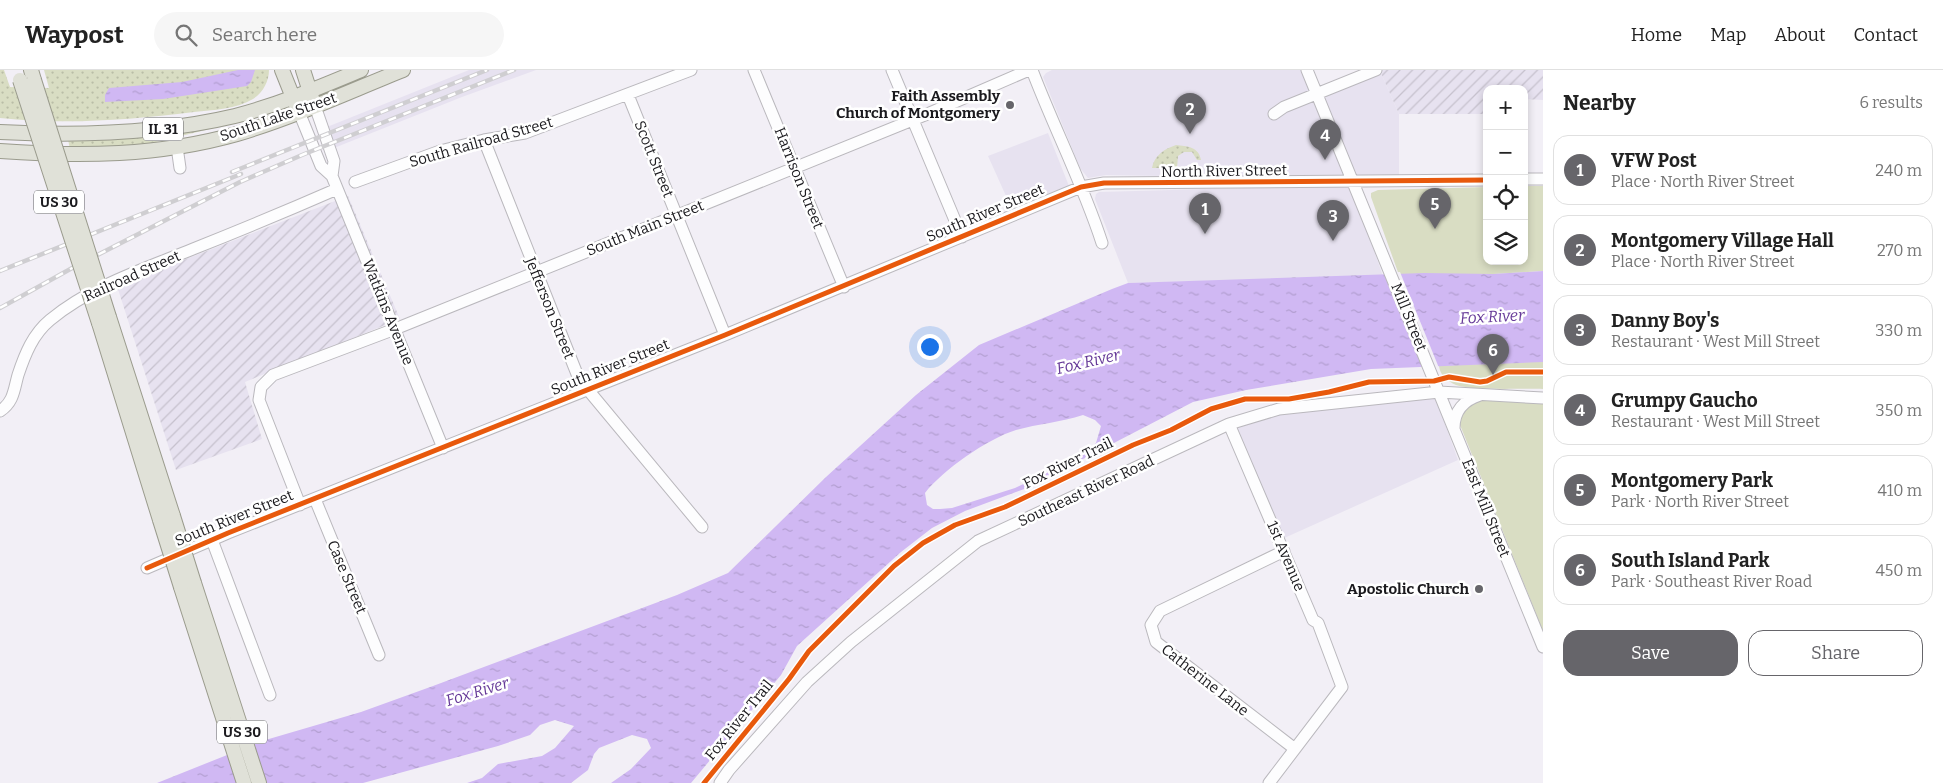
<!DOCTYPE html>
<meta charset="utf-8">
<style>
body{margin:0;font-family:Bitter,serif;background:#f6f6f6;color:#222}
.controls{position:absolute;right:15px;top:15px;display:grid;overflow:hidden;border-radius:10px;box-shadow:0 2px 8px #0003}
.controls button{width:45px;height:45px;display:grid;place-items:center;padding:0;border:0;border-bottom:1px solid #e0e0e0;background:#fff;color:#222;font:25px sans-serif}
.you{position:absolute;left:929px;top:276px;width:18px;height:18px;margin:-12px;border:4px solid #fff;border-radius:50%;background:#1a73e8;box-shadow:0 0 0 8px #1a73e833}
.badge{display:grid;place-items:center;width:32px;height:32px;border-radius:50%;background:#66656a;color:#fff;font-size:16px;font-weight:700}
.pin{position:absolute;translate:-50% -41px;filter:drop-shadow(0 1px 2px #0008)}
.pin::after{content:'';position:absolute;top:26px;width:18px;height:15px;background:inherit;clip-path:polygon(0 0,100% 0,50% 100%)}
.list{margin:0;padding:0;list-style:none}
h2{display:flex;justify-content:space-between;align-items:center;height:65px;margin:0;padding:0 20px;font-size:21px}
h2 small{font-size:16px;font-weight:400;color:#767676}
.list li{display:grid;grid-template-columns:32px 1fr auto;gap:15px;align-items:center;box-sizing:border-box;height:70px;margin:0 10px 10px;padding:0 10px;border:1px solid #e0e0e0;border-radius:15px}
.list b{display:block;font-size:19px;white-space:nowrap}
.list p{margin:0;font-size:16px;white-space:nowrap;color:#767676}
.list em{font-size:16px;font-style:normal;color:#767676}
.actions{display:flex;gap:10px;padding:15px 20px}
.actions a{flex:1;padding:11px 0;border:1px solid #66656a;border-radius:15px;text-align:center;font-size:18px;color:#66656a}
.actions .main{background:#66656a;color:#fff}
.icon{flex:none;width:28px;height:28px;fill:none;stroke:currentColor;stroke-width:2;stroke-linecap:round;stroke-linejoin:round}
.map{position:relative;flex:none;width:1543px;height:713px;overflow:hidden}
header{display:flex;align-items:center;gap:30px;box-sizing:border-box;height:70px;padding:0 25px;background:#fff;border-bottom:1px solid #e0e0e0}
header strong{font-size:24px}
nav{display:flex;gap:28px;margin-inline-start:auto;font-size:18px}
.search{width:350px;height:45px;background:#f6f6f6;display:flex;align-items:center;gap:12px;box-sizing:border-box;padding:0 18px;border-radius:28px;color:#767676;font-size:19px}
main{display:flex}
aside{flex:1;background:#fff}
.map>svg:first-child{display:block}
.built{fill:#e7e2f0}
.industrial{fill:url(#industrial-furrows)}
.grass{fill:url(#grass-dots)}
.park{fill:#d9ddc3}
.water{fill:url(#water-ripples);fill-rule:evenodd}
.pier{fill:#f2eff6}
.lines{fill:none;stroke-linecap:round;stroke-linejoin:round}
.minor-casing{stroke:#bab8bd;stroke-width:13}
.major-casing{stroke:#9a9b8d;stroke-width:16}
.minor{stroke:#fdfdfe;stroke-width:11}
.major{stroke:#e0e1d8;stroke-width:14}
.rail-casing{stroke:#cfced1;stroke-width:4.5}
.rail{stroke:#fff;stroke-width:2.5;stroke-dasharray:8;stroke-linecap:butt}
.major-bridge-casing{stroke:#9a9b8d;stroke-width:16;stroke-linecap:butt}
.major-bridge{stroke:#e0e1d8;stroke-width:14}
.cycleway-casing{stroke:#fff;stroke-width:8}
.cycleway{stroke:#e8590c;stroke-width:5}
.poi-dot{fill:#66656a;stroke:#fff;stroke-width:2}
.labels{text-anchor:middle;stroke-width:5;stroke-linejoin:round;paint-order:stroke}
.shield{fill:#fff;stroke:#5f5f62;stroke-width:1}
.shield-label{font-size:14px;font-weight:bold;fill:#1b1a1e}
.poi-label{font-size:15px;font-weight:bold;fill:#1b1a1e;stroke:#fff;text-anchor:end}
.street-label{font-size:15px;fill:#1b1a1e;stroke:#fff}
.water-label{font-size:16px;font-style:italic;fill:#663a98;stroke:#fff}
</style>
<header>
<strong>Waypost</strong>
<div class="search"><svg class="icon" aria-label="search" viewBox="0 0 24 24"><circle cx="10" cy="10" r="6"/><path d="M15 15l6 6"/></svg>Search here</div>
<nav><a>Home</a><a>Map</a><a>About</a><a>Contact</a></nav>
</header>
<main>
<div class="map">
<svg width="1543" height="713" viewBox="0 0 1543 713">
<defs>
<pattern id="industrial-furrows" width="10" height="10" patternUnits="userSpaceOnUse" patternTransform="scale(1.25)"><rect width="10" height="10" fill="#e7e2f0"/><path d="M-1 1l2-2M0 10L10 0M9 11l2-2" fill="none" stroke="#c6c1cd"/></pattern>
<pattern id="grass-dots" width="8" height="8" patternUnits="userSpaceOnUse" patternTransform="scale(1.25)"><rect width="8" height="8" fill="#d9ddc3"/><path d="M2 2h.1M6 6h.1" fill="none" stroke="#babda7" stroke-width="1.8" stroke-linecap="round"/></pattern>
<pattern id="water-ripples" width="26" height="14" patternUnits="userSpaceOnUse" patternTransform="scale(1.25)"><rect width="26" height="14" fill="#d0b8f3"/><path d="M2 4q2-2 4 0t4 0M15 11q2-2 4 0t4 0" fill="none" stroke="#b29ed0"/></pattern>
</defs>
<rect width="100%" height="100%" fill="#f2eff6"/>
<path class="built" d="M 469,0 L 536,0 L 462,27 L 334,78 L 327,57 Z
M 1052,0 L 1305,0 L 1350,109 L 1106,105 L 1088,108 L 1080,98 L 1043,7 L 1046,3 Z
M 1380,1 L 1399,44 L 1399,107 L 1354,109 L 1320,26 Z
M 1048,63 L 1069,116 L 1011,137 L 988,86 Z
M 1351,115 L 1383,206 L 1128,213 L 1095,129 L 1096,124 L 1099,122 Z
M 1435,326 L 1458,390 L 1282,469 L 1234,357 L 1284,342 Z"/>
<path class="industrial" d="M 1383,0 L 1543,0 L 1543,30 L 1524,29 L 1524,19 L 1487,19 L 1487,44 L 1399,44 L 1380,1 Z
M 348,126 L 400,249 L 245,312 L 262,369 L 176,400 L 117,216 Z"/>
<path class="grass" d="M 0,0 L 4,0 L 10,17 L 49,18 L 44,0 L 269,0 C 269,11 263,23 253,29 C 237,39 213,40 194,42 C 128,50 66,55 0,48 Z
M 234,51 L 235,53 L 139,76 L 70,80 L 68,69 Z
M 1176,75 C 1187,76 1199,77 1201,90 L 1197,90 L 1192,82 L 1184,82 L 1178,86 L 1177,98 L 1152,98 C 1154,86 1164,79 1176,75 Z"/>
<path class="park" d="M 1524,116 L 1543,116 L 1543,201 L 1494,204 L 1399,205 L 1371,127 L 1371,123 L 1378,120 L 1487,117 L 1487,191 L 1524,191 Z
M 1517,292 L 1543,292 L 1543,319 C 1521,318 1476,321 1456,315 C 1447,311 1440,305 1439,296 Z
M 1483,330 L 1543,331 L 1543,561 L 1460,355 C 1458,340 1472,334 1483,330 Z"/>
<path class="water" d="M 238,0 L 255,0 L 251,12 L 247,16 L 163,29 L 105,32 L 105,25 L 109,18 L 182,12 Z
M 1543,201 L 1543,292 L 1371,299 L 1246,320 L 1193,332 L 1027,418 L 965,441 L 932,458 L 901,482 L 797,576 L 781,605 L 691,713 L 611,713 L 631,699 L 651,678 L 647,669 L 632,665 L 599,678 L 594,684 L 588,700 L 571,713 L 467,713 L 482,708 L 498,694 L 542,686 L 555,678 L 574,656 L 555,650 L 540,655 L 530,665 L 498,676 L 363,713 L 157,713 L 262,671 L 361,642 L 433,616 L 677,525 L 728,503 L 826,407 L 916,325 L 979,275 L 1112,219 L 1128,213 L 1424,203 L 1493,204 ZM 1083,345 L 1095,350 L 1101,356 L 1096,373 L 1084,383 L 1051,401 L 1015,418 L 952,438 L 940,439 L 933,439 L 927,435 L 925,423 C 943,400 987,369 1016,360 C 1038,354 1061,352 1083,345 Z"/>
<path class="pier" d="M 1400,202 L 1439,298 L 1423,299 L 1384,203 Z"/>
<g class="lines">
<g class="minor-casing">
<path id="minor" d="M 754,0 L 844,217
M 892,0 L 962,167
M 1032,0 C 1054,58 1083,114 1102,173
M 1307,0 L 1543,577
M 628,25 L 725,265
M 315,36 L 334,91 L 332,106
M 299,42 L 321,96 L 332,106 L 443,378
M 1274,44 L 1284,37 L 1376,0
M 484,70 L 579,309 L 702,457
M 177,77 L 180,98
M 1524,109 L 1543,109
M 355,112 L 440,81 L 484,70 L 525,63 L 691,0
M 0,341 C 14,332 14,319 18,305 C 25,284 33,264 50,250 C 91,216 144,199 193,179 C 241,160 289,140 337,119
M 1229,354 L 1313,550 L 1318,553 L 1342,617 L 1269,713
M 1454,358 C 1454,341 1464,330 1480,325
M 315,429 L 379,585
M 300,435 L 259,330 L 261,317 L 273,305 L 395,259 L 668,149 L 925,45 L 1029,0
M 212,470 L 270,625
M 1284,481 L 1160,541 L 1151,555 L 1156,572 L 1295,679
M 147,498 L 228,463 L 725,265 L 1081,117 L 1104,113 L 1487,110
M 720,713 L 729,700 L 807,612 L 851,572 L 978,471 L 1229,354 L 1279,339 L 1439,322 L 1543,328"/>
</g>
<g class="major-casing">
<path id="major" d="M 31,0 L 34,10
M 282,0 L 296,35
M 303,0 L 312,28
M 0,62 C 78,66 159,64 235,46 C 278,35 320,17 361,0
M 0,81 C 80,87 159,86 237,64 C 294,47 348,22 403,0
M 109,247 L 173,446
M 99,253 L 160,450
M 194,513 L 259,713
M 181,517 L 244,713"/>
</g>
<use href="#minor" class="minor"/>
<use href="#major" class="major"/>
<g class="rail-casing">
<path id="rail" d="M 232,102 L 487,0
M 0,201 L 241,104
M 0,238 L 74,197 L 240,112 L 302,85 L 514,0"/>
</g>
<use href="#rail" class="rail"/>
<g class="major-bridge-casing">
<path id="major-bridge" d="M 20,10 L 99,253
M 34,10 L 109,247
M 173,446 L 194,513
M 160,450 L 181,517"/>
</g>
<use href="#major-bridge" class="major-bridge"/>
<g class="cycleway-casing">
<path id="cycleway" d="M 147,498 L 228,463 L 725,265 L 1081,117 L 1104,113 L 1487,110
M 704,713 L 789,609 L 809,581 L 894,496 L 923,473 L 955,455 L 1005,437 L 1133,375 L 1171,360 L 1211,339 L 1245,329 L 1289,329 L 1329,322 L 1369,312 L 1434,311 L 1449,307 L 1480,312 L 1487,311 L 1506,302 L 1543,302"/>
</g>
<use href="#cycleway" class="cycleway"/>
</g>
<g class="poi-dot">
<circle cx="1010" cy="35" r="5"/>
<circle cx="1479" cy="519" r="5"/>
</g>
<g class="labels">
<g class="shield">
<rect x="143" y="47.5" width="40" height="23" rx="4"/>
<rect x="34" y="120.5" width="50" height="23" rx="4"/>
<rect x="217" y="650.5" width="50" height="23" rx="4"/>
</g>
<g class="shield-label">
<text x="163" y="64">IL 31</text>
<text x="59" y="137">US 30</text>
<text x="242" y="667">US 30</text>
</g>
<g class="poi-label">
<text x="1000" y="31">Faith Assembly<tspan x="1000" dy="17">Church of Montgomery</tspan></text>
<text x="1469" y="524">Apostolic Church</text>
</g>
<g class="street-label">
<text transform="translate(278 47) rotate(-19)" y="5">South Lake Street</text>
<text transform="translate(481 72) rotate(-16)" y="5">South Railroad Street</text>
<text transform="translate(654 89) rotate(68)" y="5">Scott Street</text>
<text transform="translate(1224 101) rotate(-1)" y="5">North River Street</text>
<text transform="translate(799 108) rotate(68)" y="5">Harrison Street</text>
<text transform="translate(985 143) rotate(-23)" y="5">South River Street</text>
<text transform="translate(645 158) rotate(-22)" y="5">South Main Street</text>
<text transform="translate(132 206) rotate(-24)" y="5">Railroad Street</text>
<text transform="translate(550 238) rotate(68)" y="5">Jefferson Street</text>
<text transform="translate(388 242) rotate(68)" y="5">Watkins Avenue</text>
<text transform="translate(1409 247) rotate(68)" y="5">Mill Street</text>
<text transform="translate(610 297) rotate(-22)" y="5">South River Street</text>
<text transform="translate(1068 393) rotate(-26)" y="5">Fox River Trail</text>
<text transform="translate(1086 421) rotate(-25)" y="5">Southeast River Road</text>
<text transform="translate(1486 438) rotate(68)" y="5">East Mill Street</text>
<text transform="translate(234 448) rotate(-22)" y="5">South River Street</text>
<text transform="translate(1286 486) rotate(67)" y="5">1st Avenue</text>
<text transform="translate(347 507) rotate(67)" y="5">Case Street</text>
<text transform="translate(1205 610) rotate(38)" y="5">Catherine Lane</text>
<text transform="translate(739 650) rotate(-51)" y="5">Fox River Trail</text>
</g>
<g class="water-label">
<text transform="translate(1492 246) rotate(-3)" y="6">Fox River</text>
<text transform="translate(1088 291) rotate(-13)" y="6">Fox River</text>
<text transform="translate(477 621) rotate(-17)" y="6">Fox River</text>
</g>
</g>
</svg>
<div class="controls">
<button>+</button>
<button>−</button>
<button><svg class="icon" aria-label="locate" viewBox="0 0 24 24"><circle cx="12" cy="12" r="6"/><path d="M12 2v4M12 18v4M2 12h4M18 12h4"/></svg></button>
<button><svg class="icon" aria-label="layers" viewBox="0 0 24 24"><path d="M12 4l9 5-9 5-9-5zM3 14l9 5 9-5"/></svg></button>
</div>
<div class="you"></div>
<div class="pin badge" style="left:1205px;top:164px">1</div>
<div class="pin badge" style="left:1190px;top:64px">2</div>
<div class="pin badge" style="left:1333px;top:171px">3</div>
<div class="pin badge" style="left:1325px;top:90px">4</div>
<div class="pin badge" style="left:1435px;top:159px">5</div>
<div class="pin badge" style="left:1493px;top:305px">6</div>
</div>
<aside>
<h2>Nearby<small>6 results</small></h2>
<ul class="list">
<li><span class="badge">1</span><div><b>VFW Post</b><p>Place · North River Street</p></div><em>240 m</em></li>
<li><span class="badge">2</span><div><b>Montgomery Village Hall</b><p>Place · North River Street</p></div><em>270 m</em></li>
<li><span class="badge">3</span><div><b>Danny Boy's</b><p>Restaurant · West Mill Street</p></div><em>330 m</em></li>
<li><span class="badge">4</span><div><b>Grumpy Gaucho</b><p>Restaurant · West Mill Street</p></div><em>350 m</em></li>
<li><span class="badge">5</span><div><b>Montgomery Park</b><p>Park · North River Street</p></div><em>410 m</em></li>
<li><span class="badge">6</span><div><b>South Island Park</b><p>Park · Southeast River Road</p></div><em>450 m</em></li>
</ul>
<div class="actions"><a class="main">Save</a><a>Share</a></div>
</aside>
</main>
